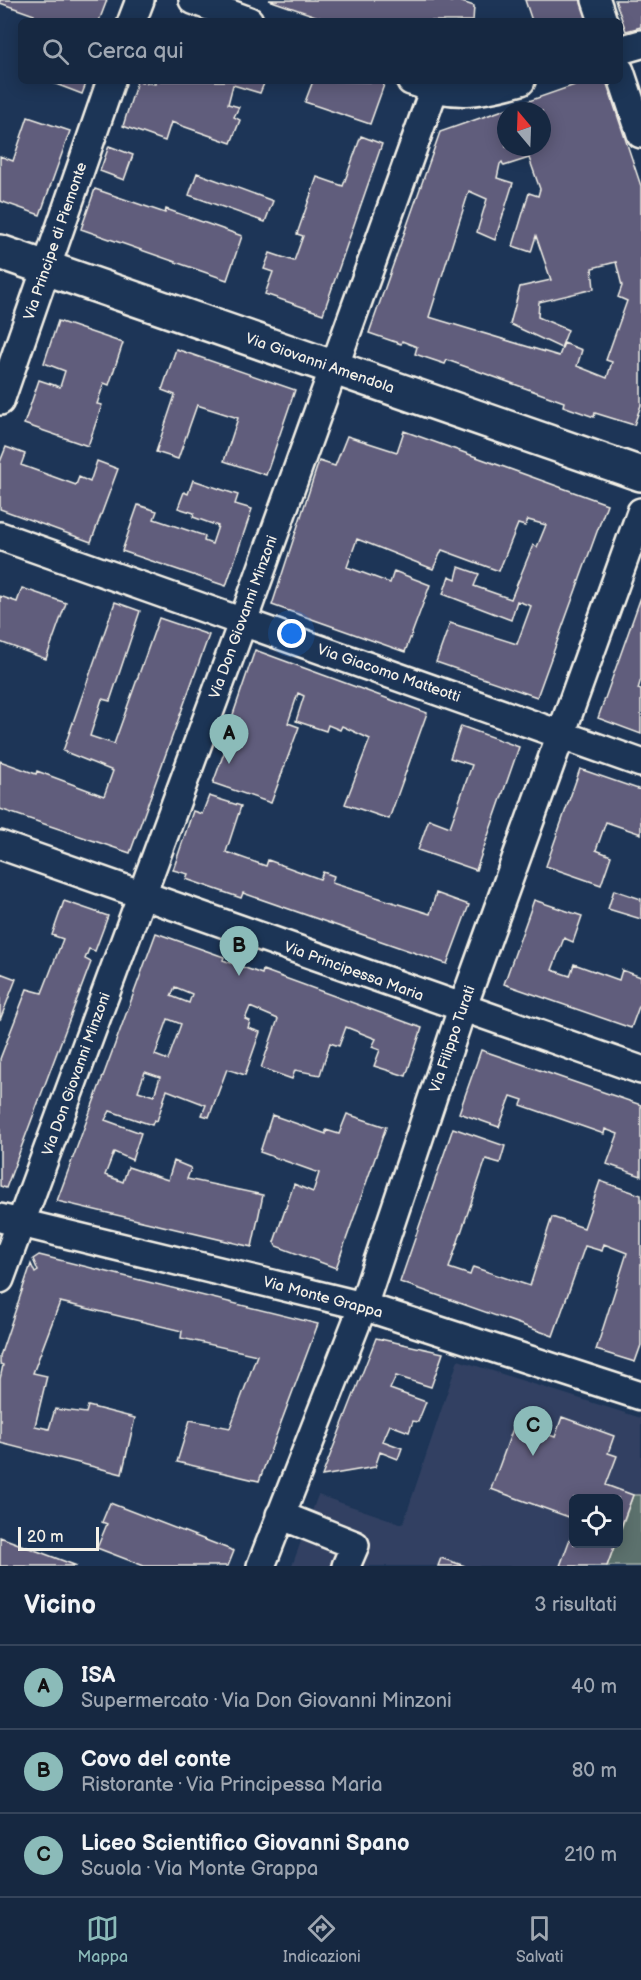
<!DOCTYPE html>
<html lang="it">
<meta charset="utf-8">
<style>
body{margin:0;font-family:"Balsamiq Sans",sans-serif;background:#23344c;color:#f1f3f6}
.controls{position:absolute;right:18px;bottom:18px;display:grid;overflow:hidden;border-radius:9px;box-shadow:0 3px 15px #0003}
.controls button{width:54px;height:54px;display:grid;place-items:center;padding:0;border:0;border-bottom:2px solid #35445a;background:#162841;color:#f1f3f6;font:30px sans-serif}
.compass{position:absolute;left:497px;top:102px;width:54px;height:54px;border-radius:50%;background:#162841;box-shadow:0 3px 15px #0003;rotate:341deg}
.scale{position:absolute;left:18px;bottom:15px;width:81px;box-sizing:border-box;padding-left:6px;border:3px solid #f4f1e8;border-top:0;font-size:16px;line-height:21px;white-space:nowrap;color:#f4f1e8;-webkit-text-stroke:4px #1d3557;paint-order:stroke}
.you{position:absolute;left:292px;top:634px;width:21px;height:21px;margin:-15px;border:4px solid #fff;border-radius:50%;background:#1a73e8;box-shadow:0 0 0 9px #1a73e833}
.badge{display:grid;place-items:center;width:39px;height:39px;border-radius:50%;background:#8bbbb9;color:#111;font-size:20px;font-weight:700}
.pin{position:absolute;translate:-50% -50px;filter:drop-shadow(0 2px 3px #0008)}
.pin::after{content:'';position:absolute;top:32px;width:21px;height:18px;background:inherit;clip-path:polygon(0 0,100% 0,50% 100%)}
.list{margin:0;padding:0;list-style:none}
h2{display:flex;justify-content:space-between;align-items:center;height:78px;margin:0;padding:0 24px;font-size:26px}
h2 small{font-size:20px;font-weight:400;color:#9ea6b1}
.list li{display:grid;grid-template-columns:39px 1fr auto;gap:18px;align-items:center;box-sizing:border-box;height:84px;padding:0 24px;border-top:2px solid #35445a}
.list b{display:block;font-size:22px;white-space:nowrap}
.list p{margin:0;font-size:20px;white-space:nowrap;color:#9ea6b1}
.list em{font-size:20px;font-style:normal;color:#9ea6b1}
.icon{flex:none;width:33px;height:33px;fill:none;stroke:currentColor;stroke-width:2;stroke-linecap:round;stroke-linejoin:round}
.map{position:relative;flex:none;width:641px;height:1566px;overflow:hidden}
.search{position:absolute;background:#162841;box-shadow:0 3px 15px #0003;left:18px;right:18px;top:18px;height:66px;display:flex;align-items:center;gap:15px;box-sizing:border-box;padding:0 21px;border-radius:9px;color:#9ea6b1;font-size:22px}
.sheet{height:330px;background:#162841}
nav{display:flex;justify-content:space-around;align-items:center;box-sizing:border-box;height:84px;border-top:2px solid #35445a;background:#162841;font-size:16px;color:#9ea6b1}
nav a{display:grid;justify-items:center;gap:3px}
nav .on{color:#8bbbb9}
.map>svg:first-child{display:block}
.built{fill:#314162;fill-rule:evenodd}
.green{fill:#5b716d;stroke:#a8b1aa;stroke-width:1.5}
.building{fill:#605d7b;stroke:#f4f1e8;stroke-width:1.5;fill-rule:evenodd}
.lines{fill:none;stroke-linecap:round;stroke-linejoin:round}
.minor-casing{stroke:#f4f1e8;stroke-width:32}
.major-casing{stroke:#f4f1e8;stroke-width:38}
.minor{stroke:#1d3557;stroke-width:27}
.major{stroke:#1d3557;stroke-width:33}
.labels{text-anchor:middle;stroke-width:6;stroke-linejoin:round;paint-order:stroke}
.street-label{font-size:15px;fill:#f4f1e8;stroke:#1d3557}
</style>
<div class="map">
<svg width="641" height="1566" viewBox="0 0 641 1566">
<rect width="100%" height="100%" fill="#1d3557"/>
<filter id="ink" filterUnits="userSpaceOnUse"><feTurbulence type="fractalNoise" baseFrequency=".0167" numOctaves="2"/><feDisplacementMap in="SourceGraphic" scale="12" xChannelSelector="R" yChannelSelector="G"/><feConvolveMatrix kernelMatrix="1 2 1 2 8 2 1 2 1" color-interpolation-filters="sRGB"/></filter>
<g filter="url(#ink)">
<path class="built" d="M 458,1360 L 641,1418 L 641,1566 L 292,1566 L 318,1495 L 403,1524 ZM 574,1498 L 618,1498 L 618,1544 L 574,1544 Z"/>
<path class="green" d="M 633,1495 L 641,1495 L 641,1566 L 607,1566 L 615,1544 L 618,1544 L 619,1535 Z"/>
<path class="building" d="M 0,0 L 107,0 L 99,21 L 32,21 L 34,15 L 0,3 Z
M 269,0 L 445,0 L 451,2 L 456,0 L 474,6 L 473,21 L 330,21 Z
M 525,0 L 582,0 L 589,21 L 532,21 Z
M 615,0 L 641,0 L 641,27 L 626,31 Z
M 48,81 L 87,81 L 82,94 Z
M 137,81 L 155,84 L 156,81 L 265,81 L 260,93 L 233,85 L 228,104 L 239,107 L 234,117 L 240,120 L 231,143 L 171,122 L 165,141 L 123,126 Z
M 313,81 L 385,82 L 370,124 L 305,102 Z
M 586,81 L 606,81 L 641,186 L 641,405 L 634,425 L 595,413 L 594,417 L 563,406 L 564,402 L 447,360 L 445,364 L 415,354 L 417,347 L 402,341 L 401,344 L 369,333 L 440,132 ZM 506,111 L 542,111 L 542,147 L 506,147 ZM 529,158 L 540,189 L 538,196 L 529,193 L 513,246 L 531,252 L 536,236 L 551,280 L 520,287 L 510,324 L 561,348 L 568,330 L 538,317 L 539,302 L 594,289 L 592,268 L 616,262 L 622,286 L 618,297 L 627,301 L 606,360 L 612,362 L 607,378 L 577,366 L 582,350 L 564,343 L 559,356 L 429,317 L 469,191 L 487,199 L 477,232 L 495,240 L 513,183 L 497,178 L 500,164 L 502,162 L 504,166 Z
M 28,117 L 70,131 L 40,215 L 0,201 L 0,156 L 13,161 Z
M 361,136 L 382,144 L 323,314 L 265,294 L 273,272 L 264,269 L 270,253 L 294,261 L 303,236 L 297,234 L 317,177 L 343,186 Z
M 109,146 L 133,155 L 124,180 L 100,171 Z
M 197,173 L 273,201 L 265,222 L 189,195 Z
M 95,189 L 165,213 L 166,209 L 242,236 L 227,280 L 81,229 Z
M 58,321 L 123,343 L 109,385 L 104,383 L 97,404 L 102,405 L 88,446 L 24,424 L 39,380 L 60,387 L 65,371 L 44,363 Z
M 176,349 L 295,390 L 266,475 L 224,461 L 238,418 L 197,405 L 178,459 L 156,452 L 175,395 L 162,390 Z
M 404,431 L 607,504 L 537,697 L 436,662 L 450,623 L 517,644 L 531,606 L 517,601 L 511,620 L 443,594 L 449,576 L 456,579 L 459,567 L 479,574 L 474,586 L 511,599 L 533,545 L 537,547 L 546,525 L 528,520 L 525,526 L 518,524 L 499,571 L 442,550 L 433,569 L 357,539 L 347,567 L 390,583 L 394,571 L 430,585 L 405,652 L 272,605 L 319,461 L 335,466 L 347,436 L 397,452 Z
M 6,447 L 25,454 L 21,465 L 76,485 L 79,477 L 90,482 L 97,461 L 118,469 L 91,542 L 0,509 L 0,462 Z
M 193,480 L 238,495 L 235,504 L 252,509 L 226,586 L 122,551 L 138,505 L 157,511 L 154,519 L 205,536 L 204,541 L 212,544 L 218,526 L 193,517 L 194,513 L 178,508 L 184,492 L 188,494 Z
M 22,588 L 66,603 L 46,659 L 0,642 L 0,596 L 17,602 Z
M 641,597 L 641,679 L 638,689 L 641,690 L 641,734 L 598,718 Z
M 115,602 L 140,611 L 110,701 L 102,699 L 90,736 L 114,744 L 159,618 L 209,635 L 130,853 L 0,809 L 0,761 L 36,774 L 37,771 L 104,796 L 113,771 L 63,751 Z
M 255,650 L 427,713 L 389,819 L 345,804 L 370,739 L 342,726 L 340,730 L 328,725 L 326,731 L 296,721 L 304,696 L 298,693 L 288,723 L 299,727 L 271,803 L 213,783 L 228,742 L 227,732 Z
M 461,726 L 519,747 L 476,870 L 418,850 L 429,819 L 450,827 L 472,765 L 450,758 Z
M 580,769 L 641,790 L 641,834 L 606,822 L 596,850 L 611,856 L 601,885 L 546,866 Z
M 209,796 L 241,806 L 226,852 L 266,866 L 268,860 L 320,879 L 323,872 L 334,876 L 332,883 L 430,914 L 436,893 L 469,905 L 447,964 L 243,893 L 241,898 L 186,879 L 188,874 L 173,870 L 193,811 L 202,814 Z
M 614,890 L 641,899 L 641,919 L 608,909 Z
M 534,900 L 582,916 L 573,942 L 564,938 L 552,970 L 570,976 L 574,964 L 619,980 L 622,970 L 641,977 L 641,1001 L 631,1028 L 504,984 Z
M 64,901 L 108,916 L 95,951 L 89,949 L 85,959 L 91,962 L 6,1188 L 0,1186 L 0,1059 L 27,989 L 42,993 L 63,939 L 52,935 Z
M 156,933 L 224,957 L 223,960 L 262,974 L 263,970 L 422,1028 L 406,1076 L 374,1066 L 380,1050 L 372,1047 L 376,1039 L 346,1027 L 339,1046 L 330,1043 L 320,1075 L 295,1070 L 292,1079 L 261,1068 L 278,1019 L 250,1007 L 245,1019 L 250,1021 L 248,1028 L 260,1032 L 245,1075 L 227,1069 L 209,1117 L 202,1115 L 206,1105 L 167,1090 L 157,1121 L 154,1120 L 152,1125 L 110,1111 L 105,1120 L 141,1133 L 132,1160 L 114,1152 L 105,1175 L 123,1182 L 128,1167 L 168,1180 L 174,1161 L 191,1168 L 187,1179 L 263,1195 L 252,1247 L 57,1201 ZM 175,987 L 192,994 L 189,1003 L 171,996 ZM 168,1019 L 181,1024 L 168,1060 L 155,1055 ZM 145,1072 L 160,1077 L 154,1096 L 138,1091 Z
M 0,973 L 16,979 L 0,1020 Z
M 481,1050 L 641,1105 L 641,1176 L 607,1164 L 618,1134 L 605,1129 L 604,1134 L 521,1105 L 523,1100 L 511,1096 L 499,1127 L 459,1113 Z
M 347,1114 L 386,1127 L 336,1268 L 276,1246 L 274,1242 L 294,1184 L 313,1192 L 319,1173 L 260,1152 L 272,1115 L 326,1134 L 326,1130 L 339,1134 Z
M 453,1128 L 505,1146 L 500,1163 L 486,1159 L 449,1268 L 470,1275 L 473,1267 L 530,1286 L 552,1217 L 584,1228 L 600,1181 L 641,1195 L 641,1345 L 635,1362 L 596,1350 L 627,1253 L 604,1244 L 602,1251 L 585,1246 L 553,1336 L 400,1282 Z
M 39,1255 L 318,1324 L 259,1481 L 177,1462 L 190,1420 L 230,1428 L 257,1355 L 181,1338 L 182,1331 L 60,1302 L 33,1373 L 47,1376 L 35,1426 L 49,1429 L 55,1409 L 86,1413 L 88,1406 L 135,1418 L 122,1474 L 0,1443 L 0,1379 L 3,1365 L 0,1364 L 0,1356 L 31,1264 L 35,1273 L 38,1271 L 33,1259 Z
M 376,1338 L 443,1353 L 431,1387 L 396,1376 L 390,1389 L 426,1402 L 418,1422 L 413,1421 L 409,1432 L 390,1425 L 383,1441 L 402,1448 L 398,1459 L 380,1452 L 375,1467 L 322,1476 Z
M 562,1417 L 614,1436 L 608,1453 L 617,1456 L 606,1485 L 633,1495 L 618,1535 L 618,1498 L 574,1498 L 574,1519 L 491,1489 L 515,1423 L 555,1437 Z
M 110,1503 L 234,1551 L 228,1566 L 144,1566 L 97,1548 L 107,1524 L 102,1522 Z
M 574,1528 L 574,1544 L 615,1544 L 607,1566 L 560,1566 Z
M 0,1537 L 77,1566 L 0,1566 Z
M 441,1558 L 465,1566 L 438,1566 Z"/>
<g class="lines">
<g class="minor-casing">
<path id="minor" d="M 193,0 L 249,21
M 596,0 L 603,21
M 132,21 L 140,0
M 620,50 L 641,44
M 620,71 L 641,134
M 411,81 C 455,97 478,93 521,81
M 0,401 L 111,81
M 0,536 L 641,763
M 0,845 L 641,1070
M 0,1218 L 363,1306 L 641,1396
M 0,1279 L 243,621 L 434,89
M 280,1515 L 355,1545 L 346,1566
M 261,1566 L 363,1306 L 462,1009 L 641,512"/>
</g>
<g class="major-casing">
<path id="major" d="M 0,252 L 641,474"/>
</g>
<use href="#minor" class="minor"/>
<use href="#major" class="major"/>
</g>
</g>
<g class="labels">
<g class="street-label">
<text transform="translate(55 241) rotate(-71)" y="5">Via Principe di Piemonte</text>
<text transform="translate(320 363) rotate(19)" y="5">Via Giovanni Amendola</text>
<text transform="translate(243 617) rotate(-70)" y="5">Via Don Giovanni Minzoni</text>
<text transform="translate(389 673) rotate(19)" y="5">Via Giacomo Matteotti</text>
<text transform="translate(354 971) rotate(20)" y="5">Via Principessa Maria</text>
<text transform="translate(452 1039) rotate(-71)" y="5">Via Filippo Turati</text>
<text transform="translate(76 1074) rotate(-70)" y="5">Via Don Giovanni Minzoni</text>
<text transform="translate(323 1297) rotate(15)" y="5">Via Monte Grappa</text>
</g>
</g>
</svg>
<div class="controls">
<button><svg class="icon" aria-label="locate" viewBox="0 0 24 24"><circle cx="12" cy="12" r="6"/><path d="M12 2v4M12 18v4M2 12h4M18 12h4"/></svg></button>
</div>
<svg class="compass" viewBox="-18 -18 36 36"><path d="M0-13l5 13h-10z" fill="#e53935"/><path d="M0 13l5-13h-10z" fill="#9ea6b1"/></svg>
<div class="scale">20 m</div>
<div class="you"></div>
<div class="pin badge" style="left:229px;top:764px">A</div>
<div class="pin badge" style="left:239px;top:976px">B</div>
<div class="pin badge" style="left:533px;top:1456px">C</div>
<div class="search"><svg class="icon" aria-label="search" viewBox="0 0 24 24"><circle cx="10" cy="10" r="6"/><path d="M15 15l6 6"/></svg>Cerca qui</div>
</div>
<section class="sheet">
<h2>Vicino<small>3 risultati</small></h2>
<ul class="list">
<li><span class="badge">A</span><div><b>ISA</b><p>Supermercato · Via Don Giovanni Minzoni</p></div><em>40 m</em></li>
<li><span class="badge">B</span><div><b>Covo del conte</b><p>Ristorante · Via Principessa Maria</p></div><em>80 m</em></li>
<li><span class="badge">C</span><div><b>Liceo Scientifico Giovanni Spano</b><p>Scuola · Via Monte Grappa</p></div><em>210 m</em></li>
</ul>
</section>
<nav>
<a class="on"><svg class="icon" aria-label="map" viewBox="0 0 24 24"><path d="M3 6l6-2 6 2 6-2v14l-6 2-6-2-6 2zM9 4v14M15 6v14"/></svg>Mappa</a>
<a><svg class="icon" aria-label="directions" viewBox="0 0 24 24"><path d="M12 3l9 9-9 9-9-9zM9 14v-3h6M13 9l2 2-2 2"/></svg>Indicazioni</a>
<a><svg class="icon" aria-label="saved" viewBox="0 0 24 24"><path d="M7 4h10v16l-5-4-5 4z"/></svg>Salvati</a>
</nav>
